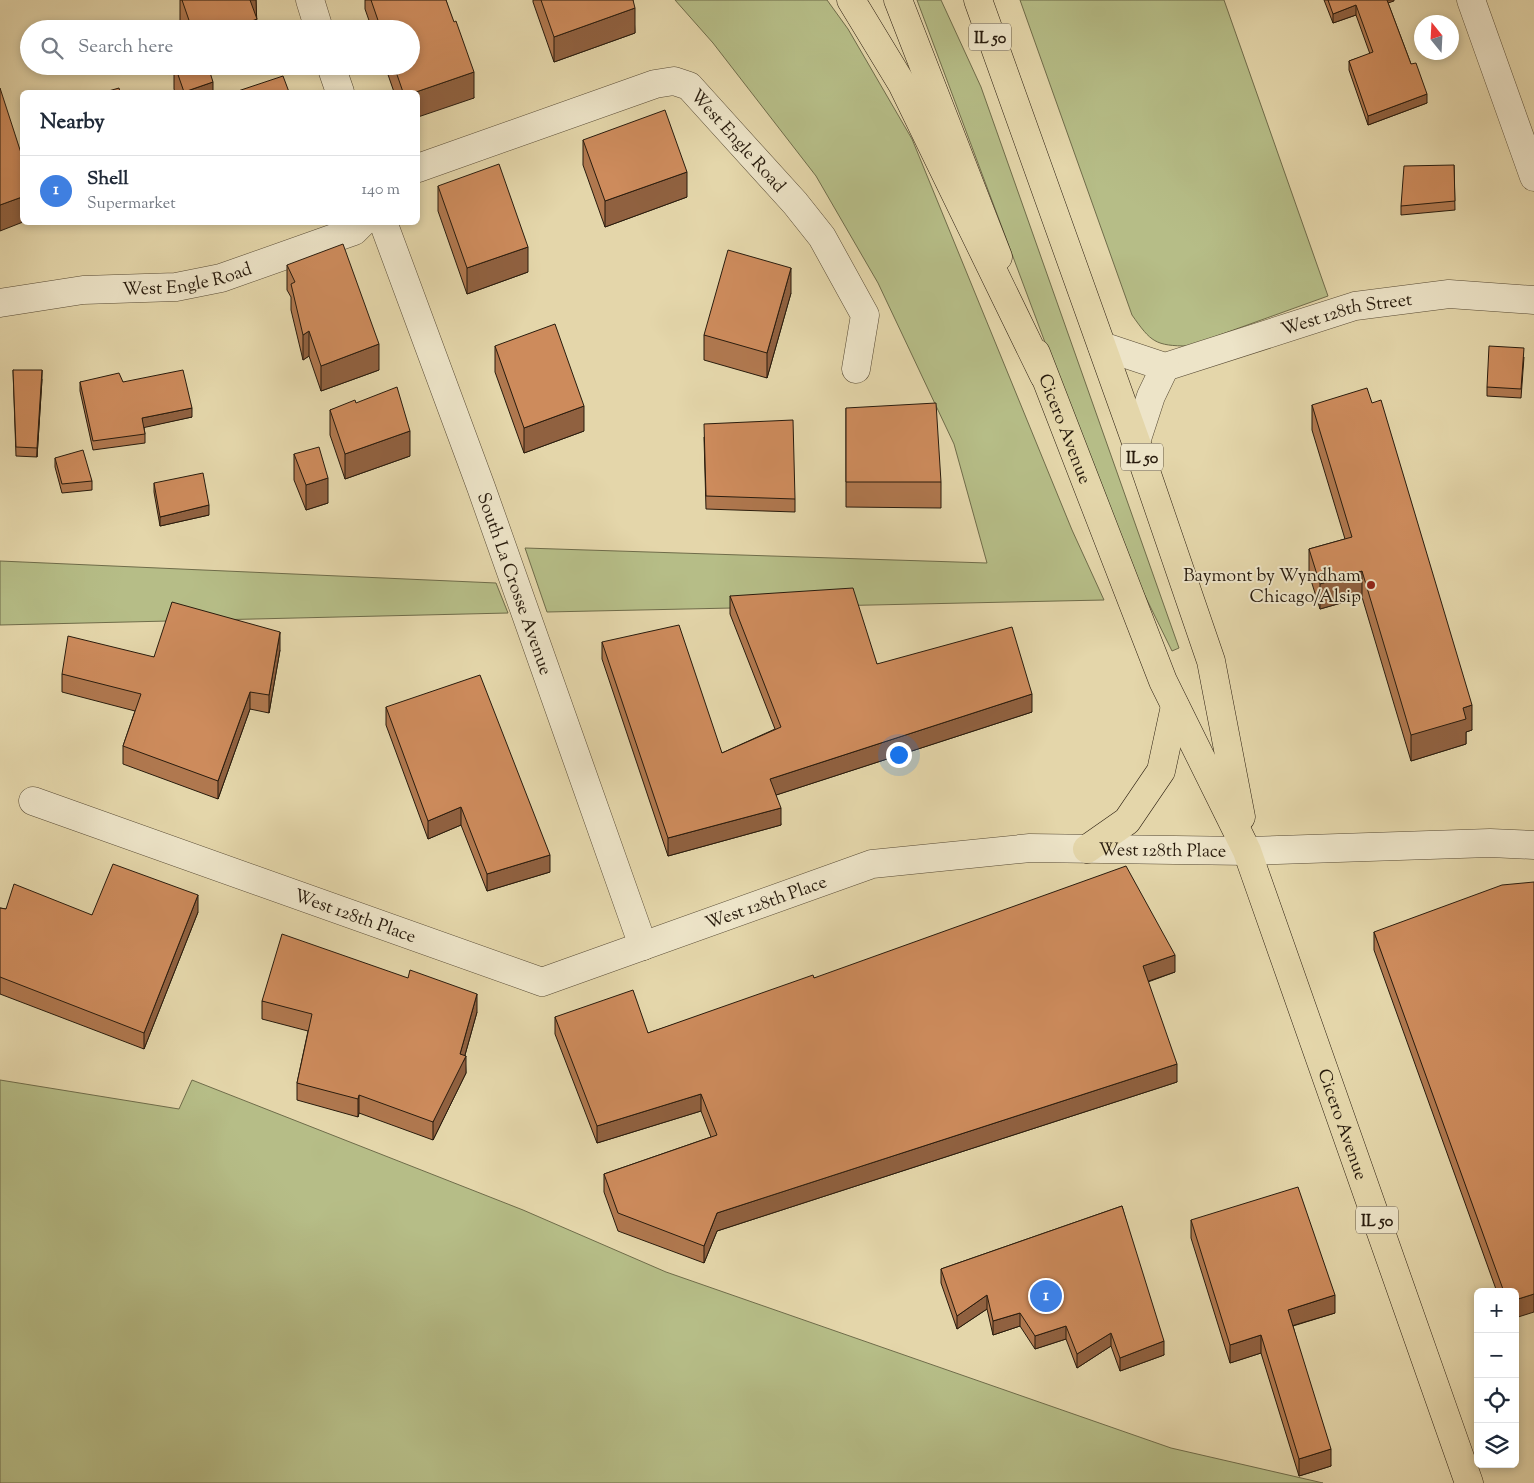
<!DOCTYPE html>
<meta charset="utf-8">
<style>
body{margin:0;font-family:"Sorts Mill Goudy",serif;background:#f2f2f3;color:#1f2937}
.controls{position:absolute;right:15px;bottom:15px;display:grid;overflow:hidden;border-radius:8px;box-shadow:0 2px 8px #0003}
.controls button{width:45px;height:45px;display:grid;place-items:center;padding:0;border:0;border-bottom:1px solid #e0e1e3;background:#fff;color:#1f2937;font:25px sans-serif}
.compass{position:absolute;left:1414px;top:15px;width:45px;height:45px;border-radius:50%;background:#fff;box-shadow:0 2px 8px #0003;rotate:342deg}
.you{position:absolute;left:898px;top:754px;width:18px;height:18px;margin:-12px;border:4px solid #fff;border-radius:50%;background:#1a73e8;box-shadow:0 0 0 8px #1a73e833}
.badge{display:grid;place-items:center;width:32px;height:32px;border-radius:50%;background:#8f2418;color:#fff;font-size:16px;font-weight:700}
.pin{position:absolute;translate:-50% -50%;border:2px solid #fff;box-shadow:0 1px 5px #0006}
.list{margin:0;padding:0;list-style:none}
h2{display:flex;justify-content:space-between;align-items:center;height:65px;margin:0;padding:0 20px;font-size:21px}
h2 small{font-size:16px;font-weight:400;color:#747a83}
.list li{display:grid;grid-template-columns:32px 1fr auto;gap:15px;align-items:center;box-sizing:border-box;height:70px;padding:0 20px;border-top:1px solid #e0e1e3}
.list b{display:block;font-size:19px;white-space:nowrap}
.list p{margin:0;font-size:16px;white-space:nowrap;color:#747a83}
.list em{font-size:16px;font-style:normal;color:#747a83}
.icon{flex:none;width:28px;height:28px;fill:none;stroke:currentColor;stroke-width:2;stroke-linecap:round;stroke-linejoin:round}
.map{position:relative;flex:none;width:1534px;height:1483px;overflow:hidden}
.search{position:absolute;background:#fff;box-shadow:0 2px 8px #0003;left:20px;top:20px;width:400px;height:55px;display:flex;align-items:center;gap:12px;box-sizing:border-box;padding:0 18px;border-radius:28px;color:#747a83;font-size:19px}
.panel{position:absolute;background:#fff;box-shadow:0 2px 8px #0003;left:20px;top:90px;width:400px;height:135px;border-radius:8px}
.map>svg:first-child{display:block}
.green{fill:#b6bd87;stroke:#6f6c4a}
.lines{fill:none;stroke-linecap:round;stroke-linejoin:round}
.street-casing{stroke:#574a34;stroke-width:29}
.primary-casing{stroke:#281b0d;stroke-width:29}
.highway-casing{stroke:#281b0d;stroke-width:29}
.street{stroke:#ede4c8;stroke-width:28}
.primary{stroke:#e4d6aa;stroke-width:28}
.highway{stroke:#e4d6aa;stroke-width:28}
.wall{fill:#b0784f;stroke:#281b0d}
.shaded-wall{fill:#906140;stroke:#281b0d}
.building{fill:#cd8b5c;stroke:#281b0d}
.poi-dot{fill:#8f2418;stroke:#ede4c8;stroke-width:2}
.labels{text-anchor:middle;stroke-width:4;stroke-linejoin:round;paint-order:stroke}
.shield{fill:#ede4c8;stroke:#635745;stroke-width:1}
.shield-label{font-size:16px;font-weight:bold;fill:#281b0d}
.street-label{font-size:18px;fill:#281b0d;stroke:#ede4c8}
.poi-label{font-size:18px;fill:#281b0d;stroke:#ede4c8;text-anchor:end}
</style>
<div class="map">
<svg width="1534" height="1483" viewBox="0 0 1534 1483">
<rect width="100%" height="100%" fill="#e4d6aa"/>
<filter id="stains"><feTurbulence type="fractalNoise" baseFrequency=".004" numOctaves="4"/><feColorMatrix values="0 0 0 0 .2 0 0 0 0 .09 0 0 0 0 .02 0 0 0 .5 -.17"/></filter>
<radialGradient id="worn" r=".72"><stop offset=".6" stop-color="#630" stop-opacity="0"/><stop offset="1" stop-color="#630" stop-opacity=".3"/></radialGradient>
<path class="green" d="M 675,0 L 827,0 L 848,29 L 912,139 L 1072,530 L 1104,600 L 547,612 L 525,548 L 987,563 L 954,444 L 878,283 L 816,176 L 713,43 Z
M 917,0 L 941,0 L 981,87 L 1179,648 L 1172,651 L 1123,551 Z
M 1020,0 L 1224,0 L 1328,296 L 1189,346 C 1155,346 1151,342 1132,315 Z
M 0,561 L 496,583 L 508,613 L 0,625 Z
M 0,1080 L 179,1109 L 192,1080 L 523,1210 L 666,1272 L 1171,1448 L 1323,1483 L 0,1483 Z"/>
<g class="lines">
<g class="street-casing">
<g id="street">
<path d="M 310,0 L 319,29"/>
<path d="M 1471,0 L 1534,177"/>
<path d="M 331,66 L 340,92"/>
<path id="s1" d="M 418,168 L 655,84 L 674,81 L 689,86 L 795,203 L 822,237 L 865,315 L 856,369"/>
<path id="s2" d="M 383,222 L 481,487 L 643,946"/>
<path id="s3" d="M 0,303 L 83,290 L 176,287 L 221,278 L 354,231 L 363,222"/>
<path id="s4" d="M 1102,346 L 1165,367 L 1355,306 L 1449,294 L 1534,300"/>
<path d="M 1136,442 L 1151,396 L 1165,367"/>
<path id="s5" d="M 33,801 L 542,982 L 872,864 L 1030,848 L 1247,851 L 1490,843 L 1534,845"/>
</g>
</g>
<g class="primary-casing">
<g id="primary">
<path d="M 898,0 L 998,257"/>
<path d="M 978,0 L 1136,442 L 1211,661 L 1241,817"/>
<path id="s6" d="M 1036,353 L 1163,681 L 1247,851 L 1469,1483"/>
<path d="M 1087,849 L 1127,821 L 1161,771 L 1175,706"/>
</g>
</g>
<g class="highway-casing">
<path id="highway" d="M 851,0 L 902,84 L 1044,376"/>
</g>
<use href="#street" class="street"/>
<use href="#primary" class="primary"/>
<use href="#highway" class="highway"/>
</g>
<path class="wall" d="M 180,0 L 256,0 L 257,29 L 183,29 L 180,21 Z
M 365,0 L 446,0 L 474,98 L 418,92 L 394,92 L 385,66 L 411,66 L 411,29 L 372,29 L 365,9 Z
M 533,0 L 633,0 L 635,33 L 554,62 L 533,2 Z
M 1324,0 L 1394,0 L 1388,3 L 1411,64 L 1427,103 L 1368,125 L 1349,70 L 1349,61 L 1370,54 L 1356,15 L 1333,23 Z
M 174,66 L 208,66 L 213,92 L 175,92 L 174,89 Z
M 583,140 L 687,197 L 605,227 L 583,165 Z
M 1454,165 L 1455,210 L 1401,215 L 1401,206 Z
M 438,186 L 528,272 L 467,294 L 438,211 Z
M 287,265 L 379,370 L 321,391 L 309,356 L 303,360 L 291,310 L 291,297 L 287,290 Z
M 791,293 L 767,378 L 704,360 L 704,335 Z
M 495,346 L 584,431 L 524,453 L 495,372 Z
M 1524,357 L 1521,398 L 1487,396 L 1487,387 Z
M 13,370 L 42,379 L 37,457 L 16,456 Z
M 80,382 L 123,382 L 192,417 L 144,427 L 145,434 L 145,443 L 93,450 L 80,391 Z
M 356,403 L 410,456 L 345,479 L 330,435 L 330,410 Z
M 1312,405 L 1472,730 L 1466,732 L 1466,744 L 1411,761 L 1362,597 L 1320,609 L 1309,574 L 1309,549 L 1345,539 L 1312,430 Z
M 846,408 L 941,482 L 941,508 L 846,507 Z
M 704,437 L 795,499 L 795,512 L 706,509 Z
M 294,454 L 328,503 L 306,510 L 294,480 Z
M 55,458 L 92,481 L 92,490 L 62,493 L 55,467 Z
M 154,483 L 209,515 L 160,526 L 154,492 Z
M 730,596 L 877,664 L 1032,712 L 776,795 L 781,825 L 668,856 L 602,659 L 602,642 L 722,753 L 775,729 L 730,614 Z
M 280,650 L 269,713 L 250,709 L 218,799 L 123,764 L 123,746 L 135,711 L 62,692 L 62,674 L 154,657 Z
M 386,707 L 550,872 L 487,891 L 461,825 L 428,839 L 386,725 Z
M 0,908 L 6,909 L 92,915 L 198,912 L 144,1049 L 0,994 Z
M 1374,932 L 1515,1292 L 1497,1292 L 1374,950 Z
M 1175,972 L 1148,982 L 1177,1082 L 717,1231 L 704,1263 L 618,1231 L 604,1192 L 604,1174 L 711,1137 L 701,1111 L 597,1143 L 555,1034 L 555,1017 L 648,1033 L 814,978 Z
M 262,1001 L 477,1012 L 465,1055 L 466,1073 L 433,1140 L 359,1113 L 358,1117 L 297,1100 L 297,1083 L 308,1031 L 262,1019 Z
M 1122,1206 L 1164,1355 L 1120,1371 L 1111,1346 L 1077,1368 L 1066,1339 L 1035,1349 L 1020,1326 L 993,1335 L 987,1309 L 957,1329 L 941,1283 L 941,1269 Z
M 1191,1220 L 1335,1313 L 1293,1326 L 1331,1466 L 1299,1476 L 1261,1353 L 1230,1363 L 1191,1238 Z"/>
<path class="shaded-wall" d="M 249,0 L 256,0 L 257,29 L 231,29 Z
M 1385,0 L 1394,0 L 1394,1 L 1385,4 Z
M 1356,5 L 1356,15 L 1333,23 L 1333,14 Z
M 635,8 L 635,33 L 554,62 L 554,37 Z
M 474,72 L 474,98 L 418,117 L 418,92 L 416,92 Z
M 213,82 L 213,92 L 184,92 Z
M 1427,94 L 1427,103 L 1368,125 L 1368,116 Z
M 687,172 L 687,197 L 605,227 L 605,201 Z
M 22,197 L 22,222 L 23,222 L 0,231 L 0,205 Z
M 528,247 L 528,272 L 467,294 L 467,268 Z
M 791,268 L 791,293 L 767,378 L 767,353 Z
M 309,331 L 309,356 L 303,360 L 303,335 Z
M 379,344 L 379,370 L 321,391 L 321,366 Z
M 42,370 L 42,379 L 37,457 L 37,448 Z
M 584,406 L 584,431 L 524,453 L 524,428 Z
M 192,408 L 192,417 L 142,428 L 142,418 Z
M 410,431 L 410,456 L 345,479 L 345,454 Z
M 328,478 L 328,503 L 306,510 L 306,485 Z
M 209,505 L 209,515 L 160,526 L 160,517 Z
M 1362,571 L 1362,597 L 1320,609 L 1320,584 Z
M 280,632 L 280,650 L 269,713 L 269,695 Z
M 250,692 L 250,709 L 218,799 L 218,781 Z
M 1032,694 L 1032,712 L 770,797 L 770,779 Z
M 1472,705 L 1472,730 L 1466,732 L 1466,744 L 1411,761 L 1411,735 L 1463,708 Z
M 461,807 L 461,825 L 428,839 L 428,821 Z
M 781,808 L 781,825 L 668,856 L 668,838 Z
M 550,855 L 550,872 L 487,891 L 487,874 Z
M 198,895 L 198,912 L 144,1049 L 144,1033 Z
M 1175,955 L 1175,972 L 1143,983 L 1143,966 Z
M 477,994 L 477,1012 L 463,1062 L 466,1056 L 466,1073 L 433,1140 L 433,1122 L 460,1054 Z
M 1177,1064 L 1177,1082 L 717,1231 L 704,1263 L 704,1246 L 717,1213 Z
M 701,1094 L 701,1111 L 597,1143 L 597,1126 Z
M 359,1095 L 359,1113 L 358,1117 L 358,1099 Z
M 1534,1294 L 1534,1312 L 1515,1318 L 1515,1300 Z
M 987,1295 L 987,1309 L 957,1329 L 957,1316 Z
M 1335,1295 L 1335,1313 L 1288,1327 L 1288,1310 Z
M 1020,1313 L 1020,1326 L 993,1335 L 993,1321 Z
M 1066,1326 L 1066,1339 L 1035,1349 L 1035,1336 Z
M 1111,1333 L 1111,1346 L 1077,1368 L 1077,1354 Z
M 1261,1335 L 1261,1353 L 1230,1363 L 1230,1345 Z
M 1164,1341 L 1164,1355 L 1120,1371 L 1120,1358 Z
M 1331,1449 L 1331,1466 L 1299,1476 L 1299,1459 Z"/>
<path class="building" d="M 182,0 L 250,0 L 257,19 L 231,29 L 192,29 Z
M 371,0 L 446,0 L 454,22 L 456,21 L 474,72 L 416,92 L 403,92 L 394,66 L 411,66 L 411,29 L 381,29 Z
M 541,0 L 633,0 L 635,8 L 554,37 Z
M 1328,0 L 1387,0 L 1411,64 L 1416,63 L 1427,94 L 1368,116 L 1349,61 L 1373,52 L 1356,5 L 1333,14 Z
M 175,66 L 208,66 L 213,82 L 184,92 Z
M 283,76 L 289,92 L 235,92 Z
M 0,88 L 22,156 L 22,197 L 0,205 Z
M 119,88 L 120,92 L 105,92 Z
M 665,110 L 687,172 L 605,201 L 583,140 Z
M 499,164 L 528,247 L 467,268 L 438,186 Z
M 1454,165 L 1455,201 L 1401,206 L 1404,166 Z
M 343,244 L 379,344 L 321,366 L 309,331 L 303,335 L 291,284 L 295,282 L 287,265 Z
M 728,250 L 791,268 L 767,353 L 704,335 Z
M 555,324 L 584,406 L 524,428 L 495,346 Z
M 1489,346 L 1524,348 L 1521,389 L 1487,387 Z
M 13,370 L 42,370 L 37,448 L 16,447 Z
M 183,370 L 192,408 L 142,418 L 145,434 L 93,441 L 80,382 L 119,373 L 123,382 Z
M 397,387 L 410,431 L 345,454 L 330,410 L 355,400 L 356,403 Z
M 1367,388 L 1372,403 L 1381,400 L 1472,705 L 1463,708 L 1466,719 L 1411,735 L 1362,571 L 1320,584 L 1309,549 L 1352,537 L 1312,405 Z
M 936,403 L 941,482 L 846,482 L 846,408 Z
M 793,420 L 795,499 L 706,496 L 704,424 Z
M 319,447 L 328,478 L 306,485 L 294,454 Z
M 83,450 L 92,481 L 62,484 L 55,458 Z
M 203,473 L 209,505 L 160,517 L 154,483 Z
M 853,588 L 877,664 L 1012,627 L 1032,694 L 770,779 L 781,808 L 668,838 L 602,642 L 679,625 L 722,753 L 781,727 L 730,596 Z
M 172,602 L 280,632 L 269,695 L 250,692 L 218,781 L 123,746 L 141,694 L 62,674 L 68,636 L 154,657 Z
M 480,675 L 550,855 L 487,874 L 461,807 L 428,821 L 386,707 Z
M 113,864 L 198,895 L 144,1033 L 0,977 L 0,908 L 6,909 L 14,884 L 92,915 Z
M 1126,866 L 1175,955 L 1143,966 L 1177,1064 L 717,1213 L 704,1246 L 618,1213 L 604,1174 L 717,1135 L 701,1094 L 597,1126 L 555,1017 L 633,990 L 648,1033 L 813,975 L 814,978 Z
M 1534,882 L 1534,1294 L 1515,1300 L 1515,1292 L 1504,1292 L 1374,932 L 1502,885 Z
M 282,934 L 408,978 L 410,970 L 477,994 L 460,1054 L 466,1056 L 433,1122 L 359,1095 L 358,1099 L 297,1083 L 312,1014 L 262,1001 Z
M 1298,1187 L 1335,1295 L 1288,1310 L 1331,1449 L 1299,1459 L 1261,1335 L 1230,1345 L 1191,1220 Z
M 1122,1206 L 1164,1341 L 1120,1358 L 1111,1333 L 1077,1354 L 1066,1326 L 1035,1336 L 1020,1313 L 993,1321 L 987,1295 L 957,1316 L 941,1269 Z"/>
<circle class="poi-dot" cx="1371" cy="585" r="5"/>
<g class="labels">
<g class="shield">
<rect x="969" y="23.5" width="42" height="27" rx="4"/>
<rect x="1121" y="443.5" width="42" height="27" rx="4"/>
<rect x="1356" y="1206.5" width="42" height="27" rx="4"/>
</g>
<g class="shield-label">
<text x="990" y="43">IL 50</text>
<text x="1142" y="463">IL 50</text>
<text x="1377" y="1226">IL 50</text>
</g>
<g class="street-label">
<text dy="6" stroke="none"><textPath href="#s1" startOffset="360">West Engle Road</textPath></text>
<text dy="6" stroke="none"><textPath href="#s3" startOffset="189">West Engle Road</textPath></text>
<text dy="6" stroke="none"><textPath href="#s4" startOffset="256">West 128th Street</textPath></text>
<text dy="6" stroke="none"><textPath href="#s6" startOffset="81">Cicero Avenue</textPath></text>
<text dy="6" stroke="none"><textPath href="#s2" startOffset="385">South La Crosse Avenue</textPath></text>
<text dy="6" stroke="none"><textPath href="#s5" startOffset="1182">West 128th Place</textPath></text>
<text dy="6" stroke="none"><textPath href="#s5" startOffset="778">West 128th Place</textPath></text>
<text dy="6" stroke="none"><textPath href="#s5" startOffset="342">West 128th Place</textPath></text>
<text dy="6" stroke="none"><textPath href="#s6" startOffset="831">Cicero Avenue</textPath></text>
</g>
<g class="poi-label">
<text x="1361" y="581">Baymont by Wyndham<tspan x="1361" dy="21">Chicago/Alsip</tspan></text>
</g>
</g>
<rect width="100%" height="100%" filter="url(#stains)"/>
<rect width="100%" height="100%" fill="url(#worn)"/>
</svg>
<div class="controls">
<button>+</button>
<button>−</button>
<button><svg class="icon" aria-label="locate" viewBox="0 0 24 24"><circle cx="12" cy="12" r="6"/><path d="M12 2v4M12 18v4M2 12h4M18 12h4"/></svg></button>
<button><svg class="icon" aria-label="layers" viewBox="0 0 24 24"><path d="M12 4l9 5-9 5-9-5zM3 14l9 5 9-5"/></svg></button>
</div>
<svg class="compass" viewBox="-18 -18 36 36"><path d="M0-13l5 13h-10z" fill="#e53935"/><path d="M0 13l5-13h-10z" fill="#747a83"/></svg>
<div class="you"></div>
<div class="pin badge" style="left:1046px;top:1296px;background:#3f7fe0">1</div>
<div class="search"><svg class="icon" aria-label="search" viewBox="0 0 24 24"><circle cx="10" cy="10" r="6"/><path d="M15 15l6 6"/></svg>Search here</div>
<section class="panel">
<h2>Nearby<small></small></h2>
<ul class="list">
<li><span class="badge" style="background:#3f7fe0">1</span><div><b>Shell</b><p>Supermarket</p></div><em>140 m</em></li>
</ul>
</section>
</div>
